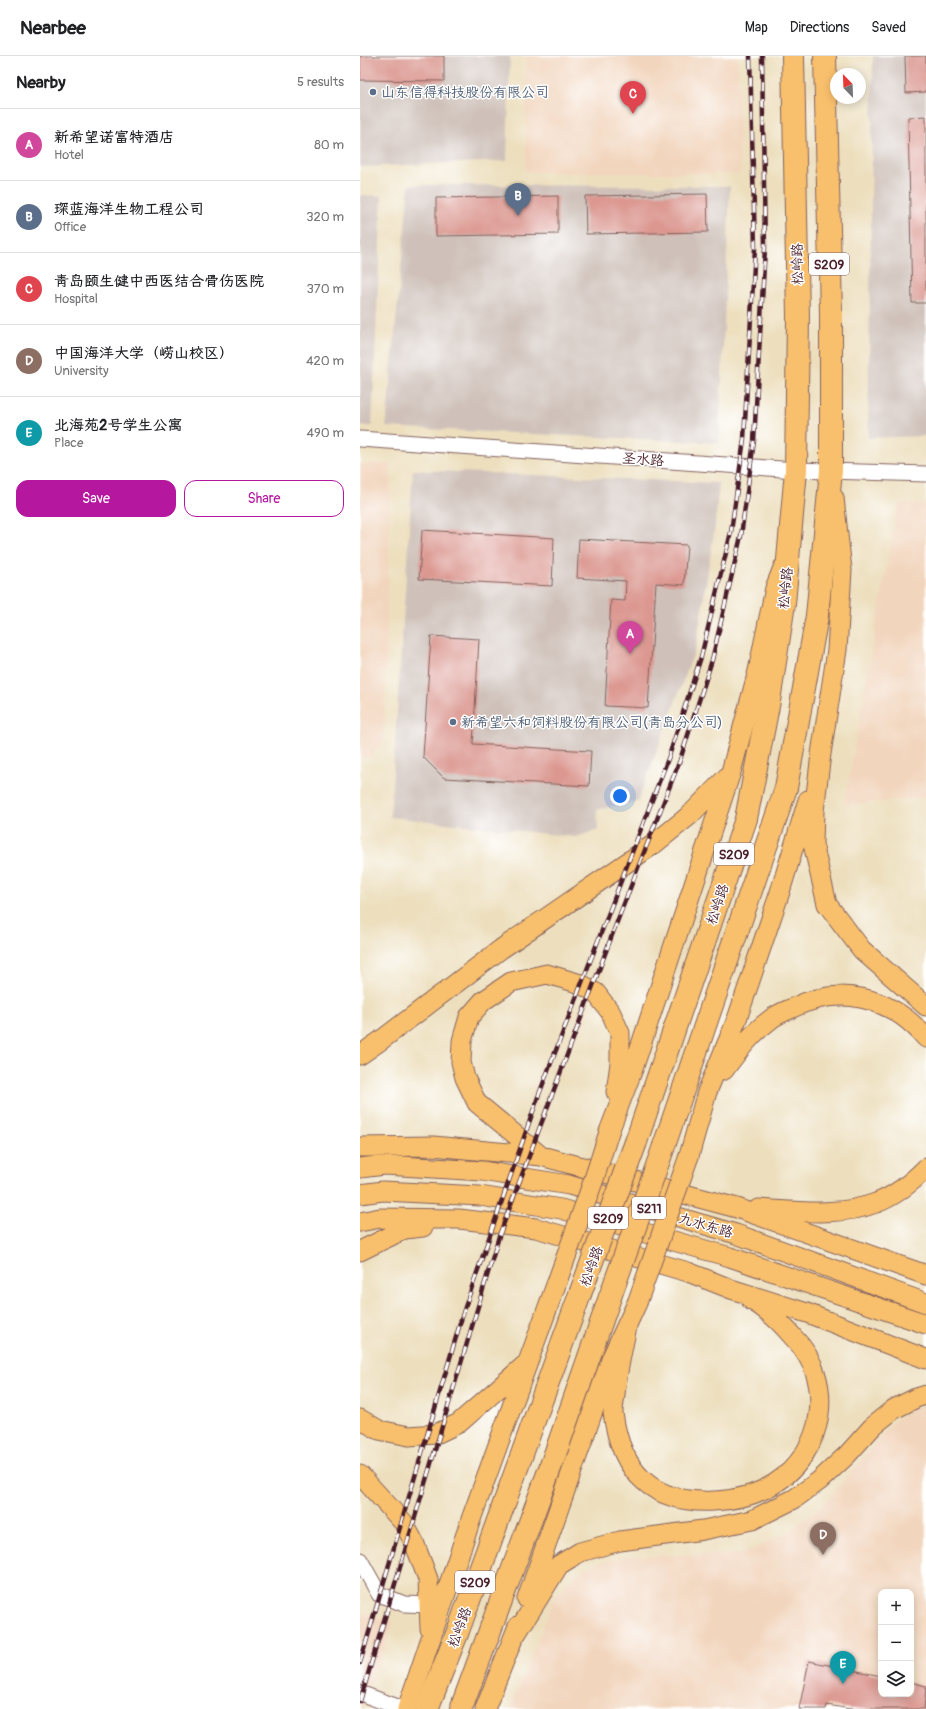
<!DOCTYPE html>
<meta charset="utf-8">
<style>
body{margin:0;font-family:Pangolin,"LXGW WenKai TC",sans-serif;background:#f6f6f6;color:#202124}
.controls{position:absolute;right:12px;bottom:12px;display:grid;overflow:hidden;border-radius:8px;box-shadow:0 2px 10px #0003}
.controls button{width:36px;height:36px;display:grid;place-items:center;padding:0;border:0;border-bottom:1px solid #e0e0e0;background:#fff;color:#202124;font:20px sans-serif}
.compass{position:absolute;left:470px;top:12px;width:36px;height:36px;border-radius:50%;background:#fff;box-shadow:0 2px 10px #0003;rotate:337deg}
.you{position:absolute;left:260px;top:740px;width:14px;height:14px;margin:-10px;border:3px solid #fff;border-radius:50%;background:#1a73e8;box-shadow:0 0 0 6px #1a73e833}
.badge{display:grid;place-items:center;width:26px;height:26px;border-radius:50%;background:#b5179e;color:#fff;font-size:13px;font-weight:700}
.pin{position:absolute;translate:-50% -33px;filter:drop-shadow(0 1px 2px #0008)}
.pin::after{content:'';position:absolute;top:21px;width:14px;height:12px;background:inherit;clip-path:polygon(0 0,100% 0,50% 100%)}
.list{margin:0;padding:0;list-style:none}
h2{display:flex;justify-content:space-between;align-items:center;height:52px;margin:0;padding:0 16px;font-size:17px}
h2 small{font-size:13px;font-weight:400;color:#757577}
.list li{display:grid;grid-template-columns:26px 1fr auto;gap:12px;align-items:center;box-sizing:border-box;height:72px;padding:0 16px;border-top:1px solid #e0e0e0}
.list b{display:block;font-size:15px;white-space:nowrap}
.list p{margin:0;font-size:13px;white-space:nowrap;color:#757577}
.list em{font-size:13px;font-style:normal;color:#757577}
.actions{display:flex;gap:8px;padding:12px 16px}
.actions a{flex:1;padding:9px 0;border:1px solid #b5179e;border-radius:12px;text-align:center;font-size:14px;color:#b5179e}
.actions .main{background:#b5179e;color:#fff}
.icon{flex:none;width:22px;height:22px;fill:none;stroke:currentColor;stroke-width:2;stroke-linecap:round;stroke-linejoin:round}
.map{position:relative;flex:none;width:566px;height:1653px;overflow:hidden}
header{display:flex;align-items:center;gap:24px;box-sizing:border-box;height:56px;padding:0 20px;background:#fff;border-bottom:1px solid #e0e0e0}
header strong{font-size:19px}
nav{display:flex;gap:22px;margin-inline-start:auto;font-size:14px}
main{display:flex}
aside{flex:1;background:#fff}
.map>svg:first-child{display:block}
.built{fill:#f2d5bd;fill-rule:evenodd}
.industrial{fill:#cfc1ba}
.building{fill:#db9790}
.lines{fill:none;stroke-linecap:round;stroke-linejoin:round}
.minor-casing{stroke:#83625e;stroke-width:17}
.major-casing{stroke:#83625e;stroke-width:21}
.highway-casing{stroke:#83625e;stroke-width:24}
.minor{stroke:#fff;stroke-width:15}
.major{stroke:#f8bf6c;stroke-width:19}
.highway{stroke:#f8bf6c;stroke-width:22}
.rail-casing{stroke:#4a1f2b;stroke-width:4.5}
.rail{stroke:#fff;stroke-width:3;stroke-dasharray:9;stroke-linecap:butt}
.major-bridge-casing{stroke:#83625e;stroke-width:21;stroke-linecap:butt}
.highway-bridge-casing{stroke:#83625e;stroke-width:24;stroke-linecap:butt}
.major-bridge{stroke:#f8bf6c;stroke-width:19}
.highway-bridge{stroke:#f8bf6c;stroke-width:22}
.service-dot{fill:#5c6f8a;stroke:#fff;stroke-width:1.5}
.labels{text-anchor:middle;stroke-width:3;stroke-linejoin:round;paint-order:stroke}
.shield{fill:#fff;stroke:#80626b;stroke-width:1}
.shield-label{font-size:13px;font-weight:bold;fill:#4a1f2b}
.service-label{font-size:14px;fill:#4e5e75;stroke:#fff;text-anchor:start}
.street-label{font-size:14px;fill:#4a1f2b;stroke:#fff}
</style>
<header>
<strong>Nearbee</strong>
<nav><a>Map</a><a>Directions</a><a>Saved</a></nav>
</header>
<main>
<aside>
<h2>Nearby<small>5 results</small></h2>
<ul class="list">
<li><span class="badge" style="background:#d1479c">A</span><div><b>新希望诺富特酒店</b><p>Hotel</p></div><em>80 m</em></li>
<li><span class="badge" style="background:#5c6f8a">B</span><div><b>琛蓝海洋生物工程公司</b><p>Office</p></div><em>320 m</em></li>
<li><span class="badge" style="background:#e0444e">C</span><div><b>青岛颐生健中西医结合骨伤医院</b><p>Hospital</p></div><em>370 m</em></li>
<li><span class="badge" style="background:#8d6e63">D</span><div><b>中国海洋大学（崂山校区）</b><p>University</p></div><em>420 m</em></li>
<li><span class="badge" style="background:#0f9aa8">E</span><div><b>北海苑2号学生公寓</b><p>Place</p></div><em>490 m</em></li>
</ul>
<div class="actions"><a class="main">Save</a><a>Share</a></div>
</aside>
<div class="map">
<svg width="566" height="1653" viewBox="0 0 566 1653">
<rect width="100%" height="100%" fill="#fff"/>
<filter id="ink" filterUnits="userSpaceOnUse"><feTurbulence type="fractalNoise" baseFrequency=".025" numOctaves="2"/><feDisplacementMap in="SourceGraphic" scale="8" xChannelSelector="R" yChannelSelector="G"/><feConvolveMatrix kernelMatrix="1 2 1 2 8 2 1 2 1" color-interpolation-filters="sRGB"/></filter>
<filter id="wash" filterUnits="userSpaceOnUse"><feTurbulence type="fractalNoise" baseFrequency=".012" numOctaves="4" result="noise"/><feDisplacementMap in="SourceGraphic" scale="16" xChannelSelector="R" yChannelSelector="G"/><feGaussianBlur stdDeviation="0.9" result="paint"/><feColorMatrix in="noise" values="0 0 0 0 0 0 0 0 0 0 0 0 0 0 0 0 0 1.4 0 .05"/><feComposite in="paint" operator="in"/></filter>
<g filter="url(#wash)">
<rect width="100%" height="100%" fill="#eddfbe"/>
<path class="built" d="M 166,0 L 378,0 L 380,118 L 166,116 Z
M 0,408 L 31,408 L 24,685 L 10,701 L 0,702 Z
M 538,447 L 566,448 L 566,741 L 484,749 Z
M 566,1347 L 566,1653 L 150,1653 L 195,1541 L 217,1517 L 238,1507 L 271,1500 L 383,1498 L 429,1476 L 467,1445 L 533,1366 L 549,1355 ZM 521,1536 L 551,1536 L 551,1638 L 521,1638 Z
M 0,1557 L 34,1566 L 2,1653 L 0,1653 Z"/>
<path class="industrial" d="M 0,0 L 150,0 L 147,105 L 0,111 Z
M 513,0 L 566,0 L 566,380 L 508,382 Z
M 49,129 L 370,130 L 359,387 L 26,371 Z
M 0,139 L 22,140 L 12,370 L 0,370 Z
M 53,414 L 359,427 L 355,470 L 336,591 L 278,745 L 237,754 L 238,774 L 216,781 L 30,761 Z"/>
<g id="blocks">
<path class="building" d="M 0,0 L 84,0 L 84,25 L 0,24 Z
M 545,0 L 566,0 L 566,36 L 546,37 Z
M 566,60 L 566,247 L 552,247 L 548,61 Z
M 347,138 L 348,176 L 226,178 L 225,140 Z
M 198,140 L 198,178 L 76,180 L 76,142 Z
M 62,474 L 194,482 L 192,530 L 59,523 Z
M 219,483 L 327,489 L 324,529 L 296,527 L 288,652 L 245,650 L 251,544 L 265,545 L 266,525 L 217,522 Z
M 71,580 L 119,583 L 113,688 L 231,695 L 229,730 L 84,722 L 63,701 Z
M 449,1605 L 521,1620 L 521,1638 L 551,1638 L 551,1626 L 566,1630 L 564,1653 L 491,1653 L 467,1649 L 466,1653 L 439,1653 Z"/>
</g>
</g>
<g filter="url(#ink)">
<use href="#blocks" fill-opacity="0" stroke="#83625e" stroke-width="1"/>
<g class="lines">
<g class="minor-casing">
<path id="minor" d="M 0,383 L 436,414 L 566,418
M 0,1504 L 19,1538 L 44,1548 L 69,1549
M 0,1637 L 43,1653"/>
</g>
<g class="major-casing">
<path id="major" d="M 474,442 L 482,514 L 477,594 L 461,698 L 454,755 L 453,788 L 467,848 L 502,894 L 566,950
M 0,999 L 20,985 L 141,893 L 294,788 L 330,759 L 368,720
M 364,1014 C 378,995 392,977 411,963 C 416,959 423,956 430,953 C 479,928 530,940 566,982
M 250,1073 L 273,1013 L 371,716 L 398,615 L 415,532 L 423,512
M 0,1091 L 73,1090 L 181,1100 L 377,1152 L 566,1219
M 181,1100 L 117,1047 L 105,1022 L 101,1006 L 102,985 L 109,961 L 123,945 L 151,926 L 187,918 L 221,928 L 236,937 L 251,957 L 260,977 L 260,1007 L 256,1036
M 329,1100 L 347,1036 L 377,963 L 419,839 L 448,744
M 0,1112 L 25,1109 L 122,1115 L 209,1129 L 376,1178 L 566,1247
M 0,1138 L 23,1135 L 120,1140 L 201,1153 L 370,1201 L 566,1268
M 398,1153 C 436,1155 479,1161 516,1147 C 536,1140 552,1126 566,1112
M 0,1166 L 20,1162 L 99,1163 L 176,1172 L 328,1216 L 371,1233 L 447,1257 L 566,1303
M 0,1195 L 45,1173 L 63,1171
M 267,1271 C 262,1294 257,1316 255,1339 C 254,1345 253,1352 253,1357 C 261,1417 293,1448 354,1445 C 375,1444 396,1439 414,1428 C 465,1396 476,1325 434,1282 C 422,1268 407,1253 391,1244
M 0,1363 L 19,1374 L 49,1380 L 76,1378 L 99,1367 L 165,1309
M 0,1419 L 43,1466 L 54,1486 L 68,1523 L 70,1573
M 167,1543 L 252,1301 L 277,1247
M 153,1583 L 199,1509 L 220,1496 L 260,1485 L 343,1474 L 392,1464 L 434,1443 L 459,1425 L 487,1399 L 514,1369 L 534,1353 L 556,1342 L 566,1339
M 47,1653 L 110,1466 L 197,1226
M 125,1653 L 158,1570"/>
</g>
<g class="highway-casing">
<path id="highway" d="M 276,1086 L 386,763 L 409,645 L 424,548 L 436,414 L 438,261 L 433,0
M 304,1090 L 426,732 L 457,560 L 471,415 L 471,258 L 465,0
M 67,1653 L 98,1575 L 220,1238
M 101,1653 L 193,1404 L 250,1241"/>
</g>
<use href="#minor" class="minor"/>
<use href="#major" class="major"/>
<use href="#highway" class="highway"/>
<g class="rail-casing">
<path id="rail" d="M 0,1607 L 104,1254 L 178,1041 L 309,700 L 341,601 L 371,476 L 384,383 L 395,192 L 390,0
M 0,1645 L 139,1180 L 260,858 L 320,704 L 352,604 L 381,480 L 394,385 L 405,192 L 402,0"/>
</g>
<use href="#rail" class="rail"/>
<g class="major-bridge-casing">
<path id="major-bridge" d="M 197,1226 L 234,1123 L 250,1073
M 277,1247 L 329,1100"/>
</g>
<g class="highway-bridge-casing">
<path id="highway-bridge" d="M 220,1238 L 276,1086
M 250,1241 L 304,1090"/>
</g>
<use href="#major-bridge" class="major-bridge"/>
<use href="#highway-bridge" class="highway-bridge"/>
</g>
</g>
<g class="service-dot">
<circle cx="13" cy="36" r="4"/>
<circle cx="93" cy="666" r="4"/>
</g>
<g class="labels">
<g class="shield">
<rect x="449" y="197" width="40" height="22" rx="3"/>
<rect x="354" y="787" width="40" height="22" rx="3"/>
<rect x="272" y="1141" width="34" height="22" rx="3"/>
<rect x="228" y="1151" width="40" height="22" rx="3"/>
<rect x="95" y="1515" width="40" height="22" rx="3"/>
</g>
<g class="shield-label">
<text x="469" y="213">S209</text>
<text x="374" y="803">S209</text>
<text x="289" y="1157">S211</text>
<text x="248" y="1167">S209</text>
<text x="115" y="1531">S209</text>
</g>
<g class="service-label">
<text x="21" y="41">山东信得科技股份有限公司</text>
<text x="101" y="671">新希望六和饲料股份有限公司(青岛分公司)</text>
</g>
<g class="street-label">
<text transform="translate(437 208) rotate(-91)" y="5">松岭路</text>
<text transform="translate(283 403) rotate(4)" y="5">圣水路</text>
<text transform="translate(425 532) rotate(-84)" y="5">松岭路</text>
<text transform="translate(357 848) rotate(-71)" y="5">松岭路</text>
<text transform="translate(346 1169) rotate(16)" y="5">九水东路</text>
<text transform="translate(231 1210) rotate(-70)" y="5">松岭路</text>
<text transform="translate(99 1571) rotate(-69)" y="5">松岭路</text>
</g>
</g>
</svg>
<div class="controls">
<button>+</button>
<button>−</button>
<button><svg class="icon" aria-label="layers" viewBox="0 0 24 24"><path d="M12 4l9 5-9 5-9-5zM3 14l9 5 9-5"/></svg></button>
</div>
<svg class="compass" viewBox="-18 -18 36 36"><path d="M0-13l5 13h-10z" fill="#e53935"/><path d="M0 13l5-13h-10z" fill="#757577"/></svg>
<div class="you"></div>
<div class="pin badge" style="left:270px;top:598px;background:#d1479c">A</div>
<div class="pin badge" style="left:158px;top:160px;background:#5c6f8a">B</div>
<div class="pin badge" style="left:273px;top:58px;background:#e0444e">C</div>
<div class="pin badge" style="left:463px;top:1499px;background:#8d6e63">D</div>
<div class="pin badge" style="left:483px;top:1628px;background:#0f9aa8">E</div>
</div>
</main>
